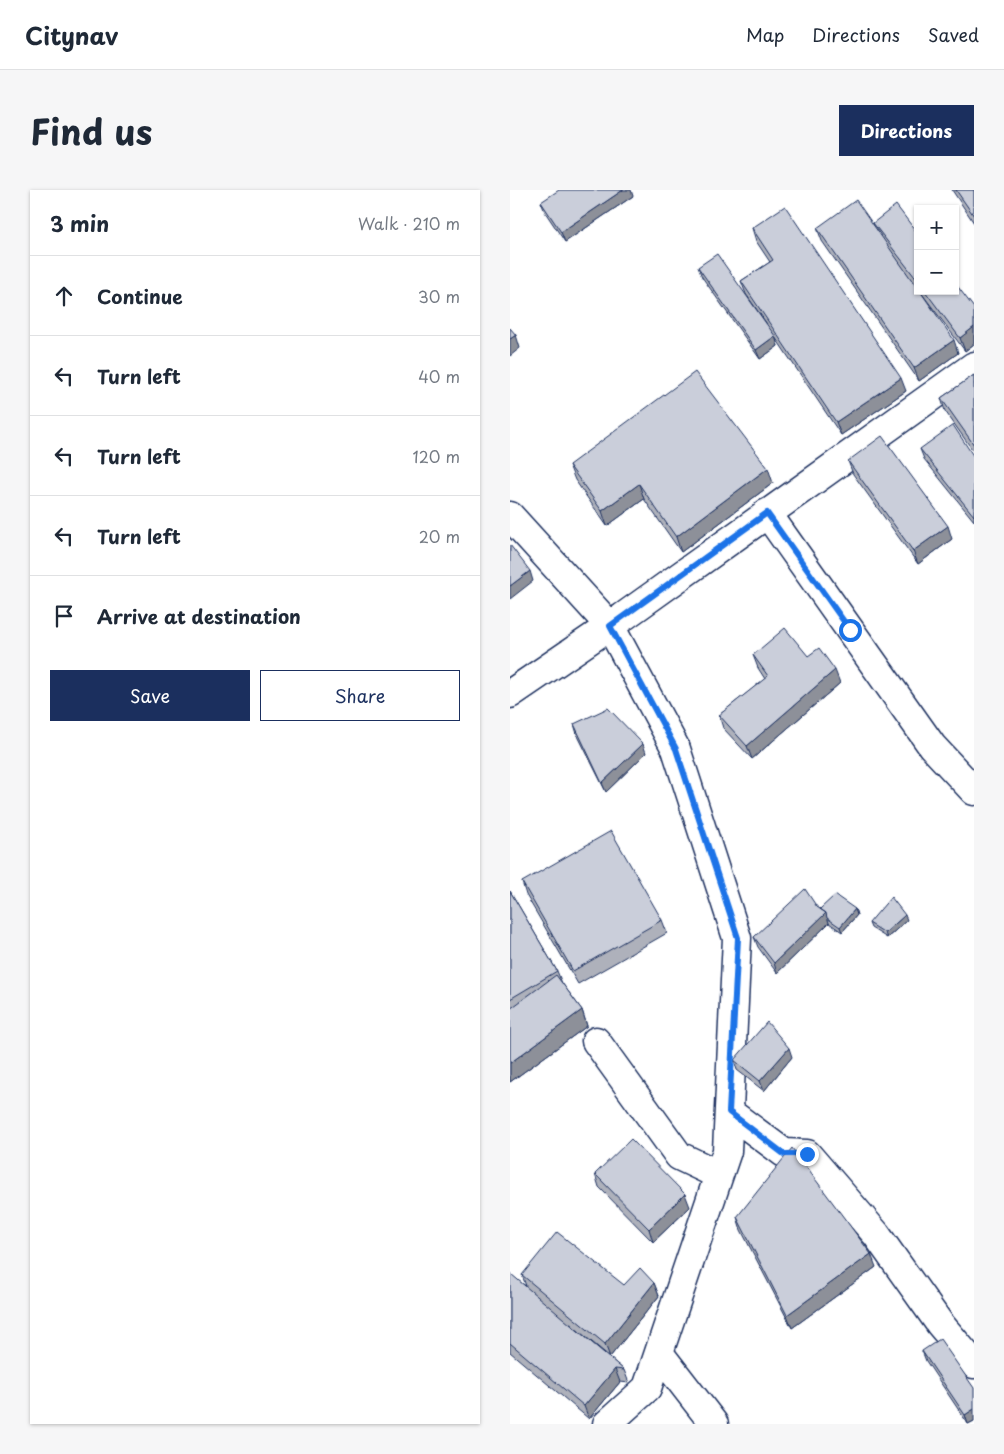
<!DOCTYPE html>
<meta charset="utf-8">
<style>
body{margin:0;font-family:"Playpen Sans",sans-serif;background:#f6f6f7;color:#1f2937}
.controls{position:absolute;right:15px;top:15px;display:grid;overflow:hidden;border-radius:0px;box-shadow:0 1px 4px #0004}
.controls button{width:45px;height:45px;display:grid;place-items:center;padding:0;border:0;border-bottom:1px solid #e0e1e3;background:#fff;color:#1f2937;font:25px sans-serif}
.stop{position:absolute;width:15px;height:15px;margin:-11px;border:4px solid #1a73e8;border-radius:50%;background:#fff}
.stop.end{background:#1a73e8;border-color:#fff;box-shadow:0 1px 5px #0008}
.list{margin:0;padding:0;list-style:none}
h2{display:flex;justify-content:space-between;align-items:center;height:65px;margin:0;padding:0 20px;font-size:21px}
h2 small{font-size:16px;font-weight:400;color:#747a83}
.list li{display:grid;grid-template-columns:32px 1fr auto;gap:15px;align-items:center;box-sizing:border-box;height:80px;padding:0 20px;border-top:1px solid #e0e1e3}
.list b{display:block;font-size:19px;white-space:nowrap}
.list em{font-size:16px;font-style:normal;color:#747a83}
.actions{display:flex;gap:10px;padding:15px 20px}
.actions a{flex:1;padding:11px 0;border:1px solid #1b2f5e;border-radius:0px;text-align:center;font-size:18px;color:#1b2f5e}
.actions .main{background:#1b2f5e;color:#fff}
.icon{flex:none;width:28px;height:28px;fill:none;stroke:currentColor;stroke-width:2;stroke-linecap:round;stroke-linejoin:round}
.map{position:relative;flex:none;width:464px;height:1234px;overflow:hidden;border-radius:0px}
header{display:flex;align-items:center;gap:30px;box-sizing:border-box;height:70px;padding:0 25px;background:#fff;border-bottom:1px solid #e0e1e3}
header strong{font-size:24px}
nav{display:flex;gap:28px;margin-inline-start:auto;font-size:18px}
.intro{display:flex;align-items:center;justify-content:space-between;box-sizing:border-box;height:120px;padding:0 30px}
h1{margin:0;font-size:35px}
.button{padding:12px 22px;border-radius:0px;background:#1b2f5e;color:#fff;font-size:18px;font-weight:700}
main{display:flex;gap:30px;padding:0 30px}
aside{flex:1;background:#fff;border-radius:0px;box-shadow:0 1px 4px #0004}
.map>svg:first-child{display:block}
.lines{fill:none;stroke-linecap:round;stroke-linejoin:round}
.street-casing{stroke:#1b2f5e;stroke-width:31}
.secondary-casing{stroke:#1b2f5e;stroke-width:31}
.street{stroke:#fff;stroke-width:28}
.secondary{stroke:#fff;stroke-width:28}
.wall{fill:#aeb1bb;stroke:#1b2f5e}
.shaded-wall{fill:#8d9099;stroke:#1b2f5e}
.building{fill:#caceda;stroke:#1b2f5e}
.route{stroke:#1a73e8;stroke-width:6}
</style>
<header>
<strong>Citynav</strong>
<nav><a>Map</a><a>Directions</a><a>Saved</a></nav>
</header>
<div class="intro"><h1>Find us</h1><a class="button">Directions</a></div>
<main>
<aside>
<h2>3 min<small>Walk · 210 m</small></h2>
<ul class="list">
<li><svg class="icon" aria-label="ahead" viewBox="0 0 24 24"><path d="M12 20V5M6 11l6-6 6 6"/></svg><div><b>Continue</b></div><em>30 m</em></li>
<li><svg class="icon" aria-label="left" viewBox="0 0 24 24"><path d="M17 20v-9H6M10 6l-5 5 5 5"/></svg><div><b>Turn left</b></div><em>40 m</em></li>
<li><svg class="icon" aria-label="left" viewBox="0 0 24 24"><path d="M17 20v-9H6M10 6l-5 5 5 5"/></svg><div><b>Turn left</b></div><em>120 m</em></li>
<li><svg class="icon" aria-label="left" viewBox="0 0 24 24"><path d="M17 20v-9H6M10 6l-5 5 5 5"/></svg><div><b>Turn left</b></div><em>20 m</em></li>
<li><svg class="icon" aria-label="arrive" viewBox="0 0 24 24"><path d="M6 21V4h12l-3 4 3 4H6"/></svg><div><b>Arrive at destination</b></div></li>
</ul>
<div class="actions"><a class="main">Save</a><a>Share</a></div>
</aside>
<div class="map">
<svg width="464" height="1234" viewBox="0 0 464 1234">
<rect width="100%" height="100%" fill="#fff"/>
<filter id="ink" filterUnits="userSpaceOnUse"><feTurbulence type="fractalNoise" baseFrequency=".02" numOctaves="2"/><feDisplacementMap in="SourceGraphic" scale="10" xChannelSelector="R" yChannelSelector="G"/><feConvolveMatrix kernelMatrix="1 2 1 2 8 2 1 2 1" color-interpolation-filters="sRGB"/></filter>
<g filter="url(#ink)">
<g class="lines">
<g class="street-casing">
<path id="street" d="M 257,323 L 422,556 L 464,601
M 0,326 L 100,436 L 166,559 L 227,748 L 217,961 L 137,1198 L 97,1234
M 86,851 L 169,966 L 209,985
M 219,922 L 274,963 L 297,964 L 366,1044 L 430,1134 L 464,1174
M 149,1163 L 204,1234"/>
</g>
<g class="secondary-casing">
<path id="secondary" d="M 0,504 L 113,427 L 464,176"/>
</g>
<use href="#street" class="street"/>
<use href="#secondary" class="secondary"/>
</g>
<path class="wall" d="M 442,0 L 464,0 L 464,33 Z
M 123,6 L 55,52 L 35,22 L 31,12 Z
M 363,33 L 408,44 L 408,98 L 448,163 L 409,191 L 312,51 L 307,38 L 364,36 Z
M 242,38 L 396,201 L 331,245 L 265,147 L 268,156 L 250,169 L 192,87 L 188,77 L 257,134 L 236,104 L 231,91 L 260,72 L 246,51 Z
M 410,101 L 445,101 L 464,118 L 464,154 L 455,161 Z
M 464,185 L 464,262 L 435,221 L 431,208 Z
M 410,259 L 464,267 L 464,331 L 414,269 Z
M 338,271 L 442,349 L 408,374 L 343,284 Z
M 59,275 L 263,293 L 171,362 L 134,309 L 97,336 L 65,290 Z
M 243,465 L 298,466 L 330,493 L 242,569 L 213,538 L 209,525 L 255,489 L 248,478 Z
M 64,534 L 136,563 L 96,602 L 67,544 Z
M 12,692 L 152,730 L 157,743 L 68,794 L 16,705 Z
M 0,701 L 47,781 L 52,793 L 72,820 L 77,836 L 0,892 Z
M 307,717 L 310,719 L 345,719 L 347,725 L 332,742 L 319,733 L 267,783 L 248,757 L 244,747 Z
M 397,730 L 377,748 L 361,738 L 359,733 Z
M 282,867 L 254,901 L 227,880 L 224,870 Z
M 85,984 L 180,1017 L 143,1052 L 89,997 Z
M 227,1027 L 366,1077 L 282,1138 L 231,1040 Z
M 0,1085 L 16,1096 L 12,1085 L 114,1095 L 144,1093 L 149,1106 L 100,1167 L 59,1133 L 114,1180 L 119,1193 L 110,1192 L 79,1229 L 0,1162 Z
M 412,1161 L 464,1231 L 458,1234 L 416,1171 Z"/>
<path class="shaded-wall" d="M 113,0 L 121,0 L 123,6 L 55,52 L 51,42 Z
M 464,137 L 464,154 L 455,161 L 450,148 Z
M 6,145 L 10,158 L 0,166 L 0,149 Z
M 265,146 L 268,156 L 250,169 L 246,160 Z
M 444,150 L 448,163 L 409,191 L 404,178 Z
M 391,188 L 396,201 L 331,245 L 326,232 Z
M 258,278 L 263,293 L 171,362 L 166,347 Z
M 129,294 L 134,309 L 97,336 L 92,321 Z
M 438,336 L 442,349 L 408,374 L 403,361 Z
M 20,381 L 23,391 L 0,409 L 0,396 Z
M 325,480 L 330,493 L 242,569 L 237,556 Z
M 133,554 L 136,563 L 96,602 L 92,593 Z
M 345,719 L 347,725 L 332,742 L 330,737 Z
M 316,723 L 319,733 L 267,783 L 264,773 Z
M 395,725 L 397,730 L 377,748 L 375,743 Z
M 72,820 L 77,836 L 0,892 L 0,873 Z
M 279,858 L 282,867 L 254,901 L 250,891 Z
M 175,1004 L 180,1017 L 143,1052 L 139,1039 Z
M 361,1064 L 366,1077 L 282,1138 L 277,1125 Z
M 144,1093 L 149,1106 L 100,1167 L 95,1154 Z
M 105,1179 L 110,1192 L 79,1229 L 74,1216 Z
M 464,1219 L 464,1231 L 458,1234 L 455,1225 Z"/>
<path class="building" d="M 49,0 L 113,0 L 51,42 L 31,12 Z
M 446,0 L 464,0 L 464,26 Z
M 346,10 L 408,99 L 408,101 L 410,101 L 444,150 L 404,178 L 307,38 Z
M 386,15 L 408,44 L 408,91 L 363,33 Z
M 275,16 L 391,188 L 326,232 L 231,91 L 263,70 L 242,38 Z
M 207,64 L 265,146 L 246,160 L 188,77 Z
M 445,93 L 464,118 L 464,137 L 450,148 L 415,101 L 445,101 Z
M 0,138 L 6,145 L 0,149 Z
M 185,182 L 258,278 L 166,347 L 129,294 L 92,321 L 59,275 Z
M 464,185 L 464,255 L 431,208 Z
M 443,235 L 464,267 L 464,326 L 410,259 Z
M 372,246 L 438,336 L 403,361 L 338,271 Z
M 0,355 L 20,381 L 0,396 Z
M 275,438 L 298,466 L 309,458 L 325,480 L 237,556 L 209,525 L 258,486 L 243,465 Z
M 98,518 L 133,554 L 92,593 L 64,534 Z
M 101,641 L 152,730 L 63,781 L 12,692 Z
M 295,699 L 307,717 L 316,723 L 264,773 L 244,747 Z
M 0,701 L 47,781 L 0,809 Z
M 325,705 L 345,719 L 330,737 L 317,728 L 316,723 L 310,719 Z
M 381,707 L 395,725 L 375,743 L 359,733 Z
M 46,785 L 72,820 L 0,873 L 0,819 Z
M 257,832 L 279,858 L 250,891 L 224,870 Z
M 121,949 L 175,1004 L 139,1039 L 85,984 Z
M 282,958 L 361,1064 L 277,1125 L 227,1027 Z
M 47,1042 L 114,1095 L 130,1078 L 144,1093 L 95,1154 L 12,1085 Z
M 1,1084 L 114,1180 L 105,1179 L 74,1216 L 0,1153 L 0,1085 Z
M 430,1149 L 464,1198 L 464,1219 L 455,1225 L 412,1161 Z"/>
</g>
<g class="lines" filter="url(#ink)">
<path class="route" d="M 297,964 L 274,964 L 219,922 L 228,748 L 166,559 L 100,436 L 257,323 L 340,440"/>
</g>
</svg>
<div class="controls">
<button>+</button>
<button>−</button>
</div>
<div class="stop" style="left:340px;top:440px"></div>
<div class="stop end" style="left:297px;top:964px"></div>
</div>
</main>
